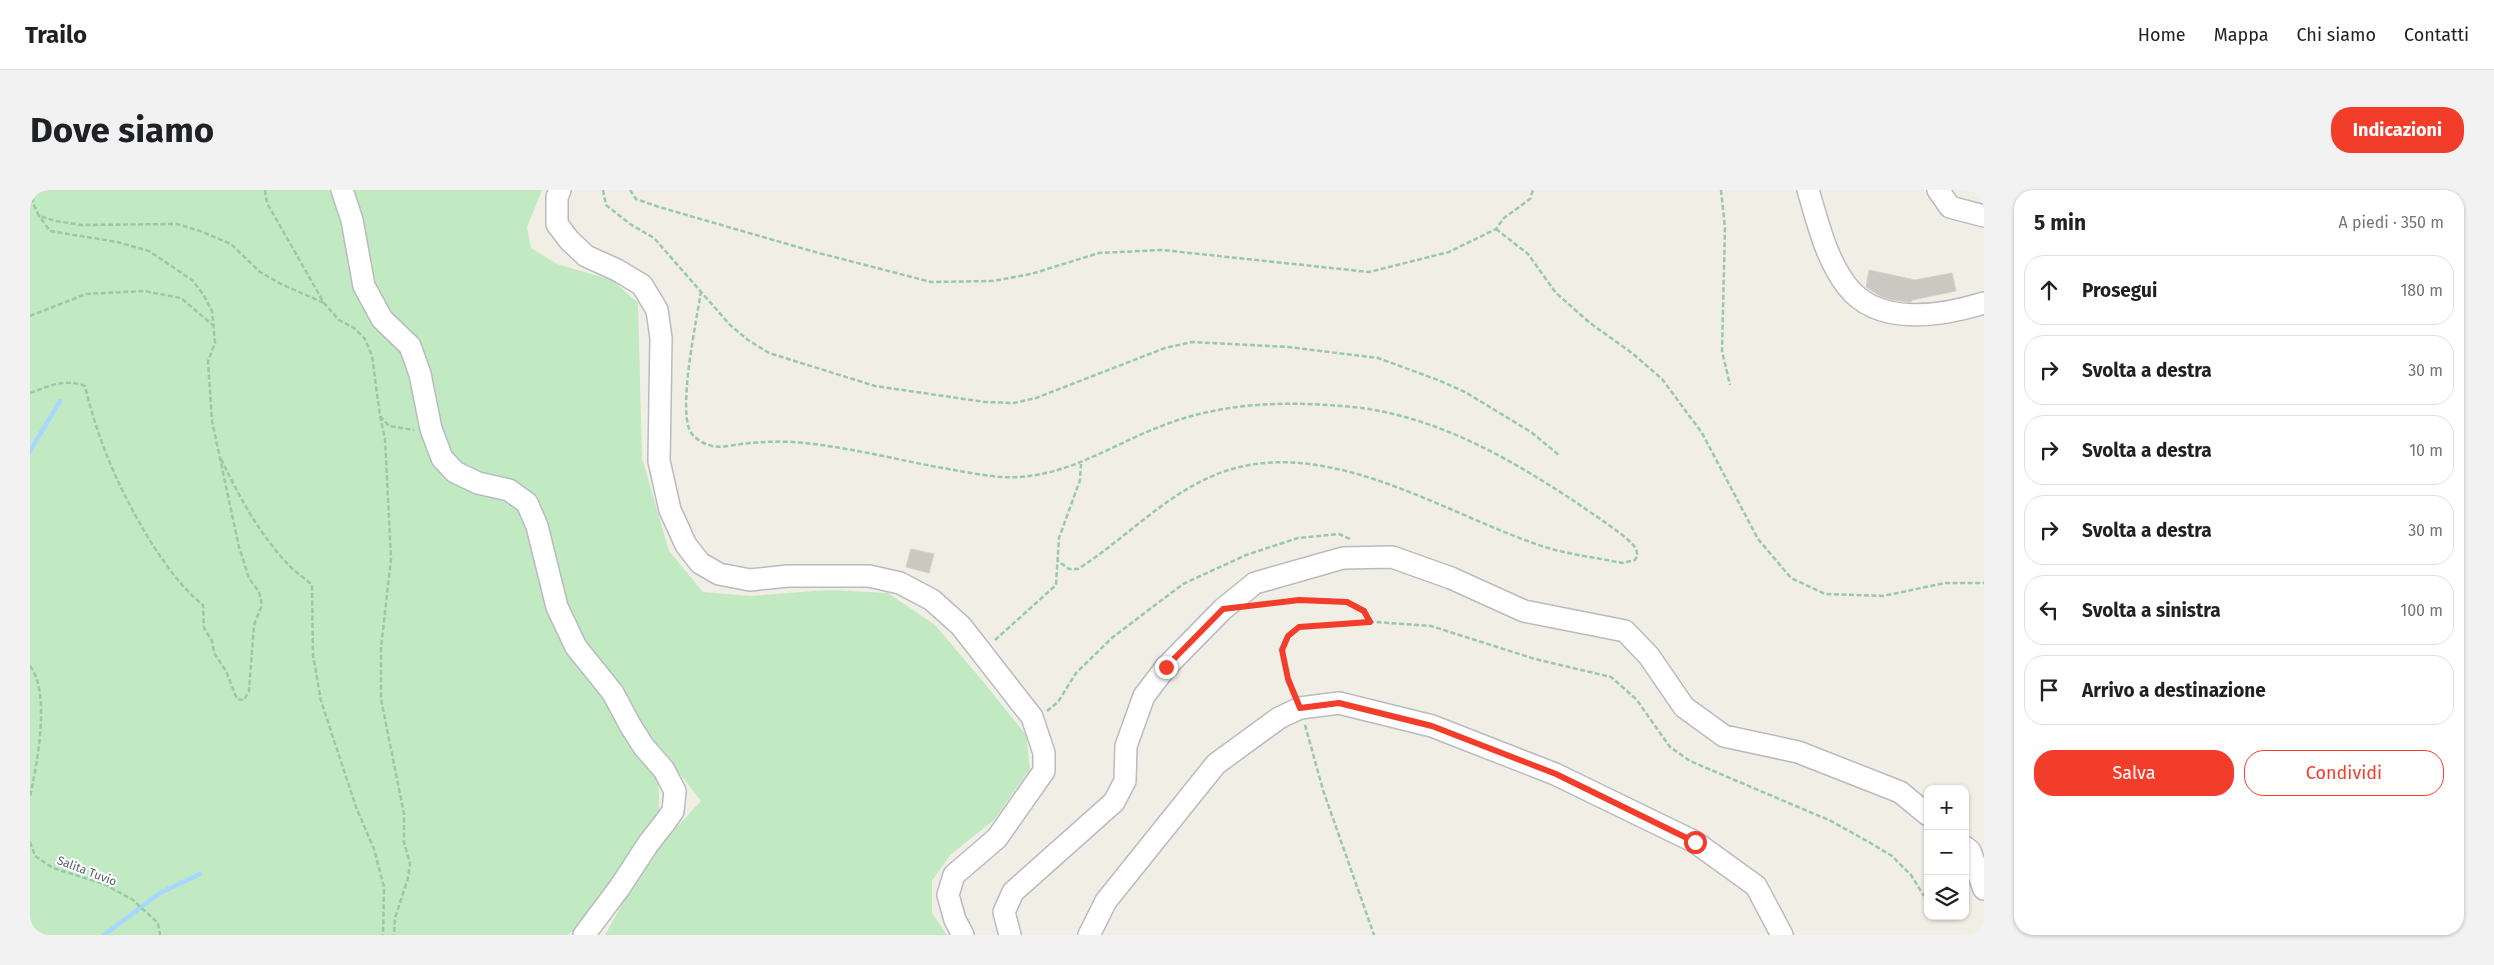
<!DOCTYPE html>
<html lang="it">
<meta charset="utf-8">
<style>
body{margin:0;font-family:"Fira Sans",sans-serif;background:#f2f2f2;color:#202124}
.controls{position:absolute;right:15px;bottom:15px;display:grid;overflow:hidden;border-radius:10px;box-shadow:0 1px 4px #0004}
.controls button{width:45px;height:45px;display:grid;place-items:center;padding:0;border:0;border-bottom:1px solid #e0e0e0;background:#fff;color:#202124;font:25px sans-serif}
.stop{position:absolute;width:15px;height:15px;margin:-11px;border:4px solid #f23d2a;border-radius:50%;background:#fff}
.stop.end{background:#f23d2a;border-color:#fff;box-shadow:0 1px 5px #0008}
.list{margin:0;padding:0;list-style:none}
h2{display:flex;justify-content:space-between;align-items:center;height:65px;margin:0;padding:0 20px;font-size:21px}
h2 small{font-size:16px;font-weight:400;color:#757577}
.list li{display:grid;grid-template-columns:32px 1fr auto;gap:15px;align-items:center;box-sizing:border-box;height:70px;margin:0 10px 10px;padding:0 10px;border:1px solid #e0e0e0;border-radius:20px}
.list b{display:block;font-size:19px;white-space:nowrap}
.list em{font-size:16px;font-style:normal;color:#757577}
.actions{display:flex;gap:10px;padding:15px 20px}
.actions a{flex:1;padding:11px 0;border:1px solid #f23d2a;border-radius:20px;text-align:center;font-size:18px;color:#f23d2a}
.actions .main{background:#f23d2a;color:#fff}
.icon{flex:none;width:28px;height:28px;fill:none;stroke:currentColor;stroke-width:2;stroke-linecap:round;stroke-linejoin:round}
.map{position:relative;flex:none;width:1954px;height:745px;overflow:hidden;border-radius:20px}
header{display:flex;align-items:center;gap:30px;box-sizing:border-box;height:70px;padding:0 25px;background:#fff;border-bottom:1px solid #e0e0e0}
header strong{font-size:24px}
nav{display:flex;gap:28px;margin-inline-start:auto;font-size:18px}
.intro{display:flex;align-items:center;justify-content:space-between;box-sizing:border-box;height:120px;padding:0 30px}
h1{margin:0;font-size:35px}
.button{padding:12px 22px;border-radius:20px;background:#f23d2a;color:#fff;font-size:18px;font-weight:700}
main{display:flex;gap:30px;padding:0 30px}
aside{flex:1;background:#fff;border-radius:20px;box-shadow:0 1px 4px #0004}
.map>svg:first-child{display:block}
.green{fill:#c1e9c2}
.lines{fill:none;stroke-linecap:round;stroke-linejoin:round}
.stream{stroke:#a7d7ff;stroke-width:4.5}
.building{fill:#cbc8c2;stroke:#d5d0c3}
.minor-casing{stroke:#b8bbc0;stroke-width:24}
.path{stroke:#99caa8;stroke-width:2.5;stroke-dasharray:5 2.5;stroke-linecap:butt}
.minor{stroke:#fff;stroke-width:21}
.route{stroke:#f23d2a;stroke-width:6}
.labels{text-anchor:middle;stroke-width:4;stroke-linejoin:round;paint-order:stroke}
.street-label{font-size:12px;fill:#5d6167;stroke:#fff}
</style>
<header>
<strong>Trailo</strong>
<nav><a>Home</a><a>Mappa</a><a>Chi siamo</a><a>Contatti</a></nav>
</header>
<div class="intro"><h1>Dove siamo</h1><a class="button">Indicazioni</a></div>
<main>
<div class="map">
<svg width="1954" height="745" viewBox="0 0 1954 745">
<rect width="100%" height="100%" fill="#f0eee5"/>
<path class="green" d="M 0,0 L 512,0 L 497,37 L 501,58 L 527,74 L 582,90 L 608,113 L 612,268 L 639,361 L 673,402 L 720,406 L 798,400 L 858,403 L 905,435 L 950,488 L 996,545 L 1000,579 L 964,630 L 920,665 L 902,691 L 902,723 L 917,745 L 575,745 L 618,668 L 671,611 L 633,562 C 625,583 630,600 629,622 L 555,735 L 537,745 L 0,745 Z"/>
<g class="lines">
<path class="stream" d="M 0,261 L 30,211
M 74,745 L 130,703 L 170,684"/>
</g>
<path class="building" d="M 1839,80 L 1885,90 L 1922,83 L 1926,101 L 1882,110 L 1881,112 L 1862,110 L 1850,106 L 1836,97 Z
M 881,359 L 904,364 L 899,383 L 876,377 Z"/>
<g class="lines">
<g class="minor-casing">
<path id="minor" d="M 312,0 L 322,30 L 334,96 L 352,129 L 380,156 L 390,184 L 401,239 L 412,268 L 425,282 L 448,293 L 479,300 L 497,313 L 507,336 L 527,417 L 546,457 L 583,503 L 600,535 L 614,557 L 634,580 L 645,601 L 643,621 L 636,631 L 618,654 L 590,697 L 554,745
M 530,0 L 527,7 L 527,34 L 539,50 L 556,66 L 587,80 L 612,95 L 627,120 L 631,148 L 629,271 L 640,320 L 656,355 L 670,373 L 689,384 L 720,390 L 758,386 L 839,386 L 870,393 L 902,410 L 931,436 L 1002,527 L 1014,563 L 1014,581 L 967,648 L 924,685 L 918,705 L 925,730 L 933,745
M 1778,0 C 1788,33 1796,69 1817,96 C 1848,137 1912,126 1954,113
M 1908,0 L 1920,17 L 1954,26
M 1935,657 L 1940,661 L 1954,699
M 980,745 L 974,722 L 983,702 L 1084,612 L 1095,591 L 1096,556 L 1114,506 L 1136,477 L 1193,419 L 1225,393 L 1313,368 L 1362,367 L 1421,388 L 1494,421 L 1595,441 L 1619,466 L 1654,517 L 1694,546 L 1768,562 L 1870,602 L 1898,625
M 1059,745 L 1076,711 L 1186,574 L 1249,528 L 1270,518 L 1309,513 L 1402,536 L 1525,584 L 1665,652 L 1726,696 L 1752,745"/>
</g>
<path class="path" d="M 1,0 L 3,13 L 9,26 L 26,31 L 52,35 L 147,34 L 170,41 L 201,54 L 230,82 L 251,94 L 294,113
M 235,0 L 237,13 L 294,113 L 309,130 L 324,138 L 335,149 L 342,166 L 350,226 L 359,236 L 384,240
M 573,0 L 576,15 L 600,34 L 624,48 L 700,135 L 718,150 L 739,163 L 845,196 L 955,212 L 984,213 L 1006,208 L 1135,158 L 1162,152 L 1258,157 L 1348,168 L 1408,190 L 1435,202 L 1501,242 L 1530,266
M 600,0 L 606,9 L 629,17 L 785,62 L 901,92 L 963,91 L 1001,84 L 1069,63 L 1132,60 L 1339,82 L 1419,62 L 1466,39 L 1474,28 L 1500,9 L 1503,0
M 1691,0 L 1695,38 L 1692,161 L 1700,195
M 1466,39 L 1498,64 L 1526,103 L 1560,133 L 1602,163 L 1632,189 L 1672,243 L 1728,349 L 1761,388 L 1795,404 L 1853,406 L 1915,393 L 1954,393
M 671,101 C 667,129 646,225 662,244 C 667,250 674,254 682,256 C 691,258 702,255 711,254 C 729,252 745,251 763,252 C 817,256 870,271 924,280 C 948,284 974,290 999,286 C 1047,280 1085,254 1129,237 C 1188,213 1250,211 1312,216 C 1399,222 1476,266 1547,313 C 1558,321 1602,349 1606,359 C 1608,365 1607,366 1605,370 L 1592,373 C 1564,367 1533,364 1506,354 C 1407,320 1285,238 1178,288 C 1130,310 1092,351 1048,379 L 1039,379 L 1028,371
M 0,126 L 56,104 L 114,101 L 151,108 L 185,137
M 0,203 C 19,196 35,188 55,196 C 69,255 92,306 124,357 C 139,379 152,398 173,415 L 174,438 L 182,451 L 184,463 L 196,481 L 207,509 L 214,510 L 219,501 L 224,435 L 232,415 L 229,402 L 219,388 L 209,357 L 182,231 L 178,171 L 185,153 L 182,121 L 173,104 L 162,90 L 119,61 L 87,52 L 20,41 L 9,26
M 350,226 L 355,249 L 361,369 L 351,458 L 351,509 L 374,624 L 374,652 L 380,674 L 378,688 L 365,728 L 364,745
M 191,269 C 209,306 228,342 256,372 C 263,381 274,387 282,395 L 283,465 L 291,511 L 326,617 L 344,659 L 354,697 L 353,745
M 1229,413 C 1254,411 1316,402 1334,421 C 1337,423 1338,428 1340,431
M 965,450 L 1026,395 L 1029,348 L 1050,290 L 1051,274
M 0,476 C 21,503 7,574 0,607
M 1263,501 L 1258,489 L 1252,460 L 1258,446 L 1269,437 L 1332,431 L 1401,436 L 1505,469 L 1581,487 L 1606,509 L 1640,557 L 1660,571 L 1801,631 L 1837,651 L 1862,666 L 1881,685 L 1894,706
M 1017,521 L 1028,512 L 1046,483 L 1083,447 L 1153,394 L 1216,365 L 1268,348 L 1309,344 L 1320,349
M 1275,535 L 1293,600 L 1344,745
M 0,652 L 5,666 L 23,678 L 74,694 L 103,710 L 128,733 L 130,745"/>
<use href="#minor" class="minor"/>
</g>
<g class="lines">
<path class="route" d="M 1136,477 L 1193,419 L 1269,410 L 1317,412 L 1334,421 L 1340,432 L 1269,437 L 1258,446 L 1252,460 L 1258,489 L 1270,518 L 1309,513 L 1402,536 L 1526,584 L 1665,652"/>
</g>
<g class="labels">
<g class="street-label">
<text transform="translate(57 681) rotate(21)" y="4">Salita Tuvio</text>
</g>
</g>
</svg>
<div class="controls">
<button>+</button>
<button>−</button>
<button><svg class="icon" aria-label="layers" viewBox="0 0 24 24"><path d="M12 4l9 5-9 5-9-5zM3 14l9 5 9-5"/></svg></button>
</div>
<div class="stop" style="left:1665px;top:652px"></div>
<div class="stop end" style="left:1136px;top:477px"></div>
</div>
<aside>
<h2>5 min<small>A piedi · 350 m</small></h2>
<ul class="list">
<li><svg class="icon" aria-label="ahead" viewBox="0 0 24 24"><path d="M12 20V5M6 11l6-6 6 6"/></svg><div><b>Prosegui</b></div><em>180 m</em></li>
<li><svg class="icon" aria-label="right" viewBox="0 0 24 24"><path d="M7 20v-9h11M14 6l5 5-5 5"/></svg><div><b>Svolta a destra</b></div><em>30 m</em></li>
<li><svg class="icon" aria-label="right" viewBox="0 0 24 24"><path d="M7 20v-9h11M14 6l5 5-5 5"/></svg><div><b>Svolta a destra</b></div><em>10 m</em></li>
<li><svg class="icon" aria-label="right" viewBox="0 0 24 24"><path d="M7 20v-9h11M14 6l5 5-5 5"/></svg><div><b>Svolta a destra</b></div><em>30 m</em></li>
<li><svg class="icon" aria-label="left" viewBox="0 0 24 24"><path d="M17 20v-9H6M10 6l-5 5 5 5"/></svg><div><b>Svolta a sinistra</b></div><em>100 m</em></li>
<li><svg class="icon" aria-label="arrive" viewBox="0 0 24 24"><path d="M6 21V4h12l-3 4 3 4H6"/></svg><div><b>Arrivo a destinazione</b></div></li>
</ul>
<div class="actions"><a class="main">Salva</a><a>Condividi</a></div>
</aside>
</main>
